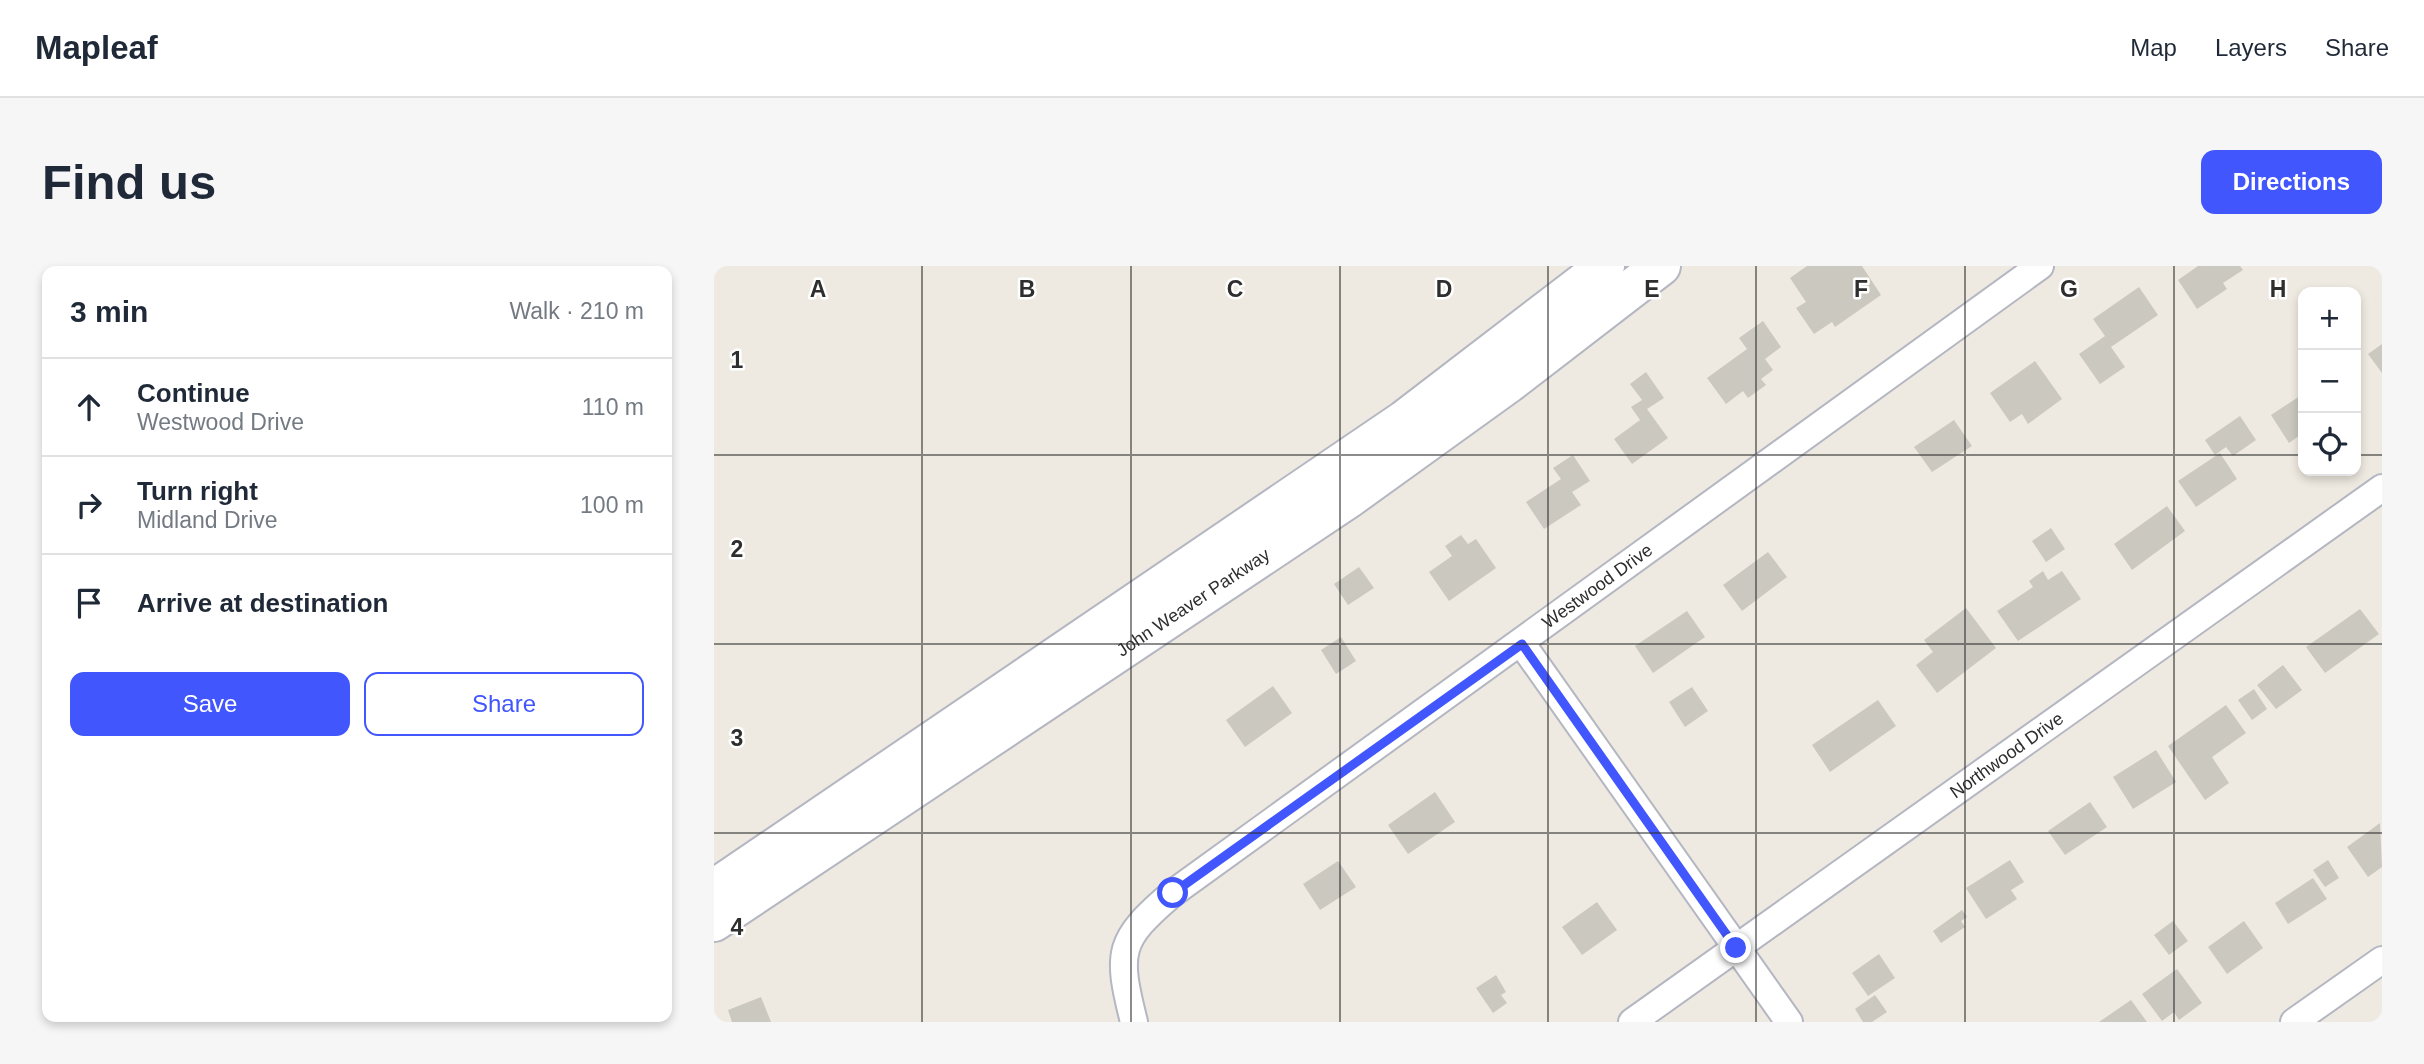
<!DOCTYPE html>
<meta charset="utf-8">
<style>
body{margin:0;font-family:Helvetica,sans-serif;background:#f6f6f7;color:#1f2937}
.controls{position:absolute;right:21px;top:21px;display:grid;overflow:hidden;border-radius:14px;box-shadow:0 4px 10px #0003}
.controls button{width:63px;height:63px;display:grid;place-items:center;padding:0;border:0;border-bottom:2px solid #e0e1e3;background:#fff;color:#1f2937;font:35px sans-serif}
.stop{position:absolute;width:21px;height:21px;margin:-16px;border:5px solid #4156fc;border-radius:50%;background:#fff}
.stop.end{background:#4156fc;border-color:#fff;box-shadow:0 2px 7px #0008}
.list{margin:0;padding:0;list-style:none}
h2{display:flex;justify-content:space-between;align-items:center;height:91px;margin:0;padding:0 28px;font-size:30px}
h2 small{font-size:23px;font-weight:400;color:#747a83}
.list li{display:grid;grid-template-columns:46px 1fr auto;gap:21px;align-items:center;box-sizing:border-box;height:98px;padding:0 28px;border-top:2px solid #e0e1e3}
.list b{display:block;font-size:26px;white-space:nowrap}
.list p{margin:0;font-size:23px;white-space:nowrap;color:#747a83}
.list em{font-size:23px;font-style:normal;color:#747a83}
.actions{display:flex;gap:14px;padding:21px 28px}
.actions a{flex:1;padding:16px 0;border:2px solid #4156fc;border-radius:14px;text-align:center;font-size:24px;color:#4156fc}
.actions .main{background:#4156fc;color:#fff}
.icon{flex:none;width:38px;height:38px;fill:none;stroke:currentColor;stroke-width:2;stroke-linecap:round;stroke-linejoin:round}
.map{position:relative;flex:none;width:1668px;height:756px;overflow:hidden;border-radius:14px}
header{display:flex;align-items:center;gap:42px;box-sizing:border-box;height:98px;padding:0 35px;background:#fff;border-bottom:2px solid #e0e1e3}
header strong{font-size:33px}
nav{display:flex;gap:38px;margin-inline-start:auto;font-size:24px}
.intro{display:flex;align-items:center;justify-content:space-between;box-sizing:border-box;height:168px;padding:0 42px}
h1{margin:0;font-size:49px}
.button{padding:18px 32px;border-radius:14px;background:#4156fc;color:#fff;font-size:24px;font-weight:700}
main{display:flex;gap:42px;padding:0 42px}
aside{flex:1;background:#fff;border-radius:14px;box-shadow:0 4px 10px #0003}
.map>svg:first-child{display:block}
.building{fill:#cbc8bf}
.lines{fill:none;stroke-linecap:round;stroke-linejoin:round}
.street-casing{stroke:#b4b6c1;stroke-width:30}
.secondary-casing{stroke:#b4b6c1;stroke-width:42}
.street{stroke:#fff;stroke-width:26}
.secondary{stroke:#fff;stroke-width:38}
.route{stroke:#4156fc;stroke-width:9}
.grid{fill:none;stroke:#2e2e2e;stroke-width:2;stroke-opacity:0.55}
.labels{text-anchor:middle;stroke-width:5;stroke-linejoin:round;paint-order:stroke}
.street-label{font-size:18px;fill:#2e2e2e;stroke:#fff}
.grid-label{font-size:23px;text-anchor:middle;font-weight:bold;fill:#2e2e2e;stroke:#fff;stroke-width:5;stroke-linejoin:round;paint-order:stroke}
</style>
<header>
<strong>Mapleaf</strong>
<nav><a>Map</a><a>Layers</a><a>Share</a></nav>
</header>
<div class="intro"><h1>Find us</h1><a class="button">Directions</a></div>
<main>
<aside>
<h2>3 min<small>Walk · 210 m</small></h2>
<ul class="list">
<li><svg class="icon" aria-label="ahead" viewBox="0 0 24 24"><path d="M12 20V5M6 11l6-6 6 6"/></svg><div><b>Continue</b><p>Westwood Drive</p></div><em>110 m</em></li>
<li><svg class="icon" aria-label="right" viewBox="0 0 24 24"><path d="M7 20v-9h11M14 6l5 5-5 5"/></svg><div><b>Turn right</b><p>Midland Drive</p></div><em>100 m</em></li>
<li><svg class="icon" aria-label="arrive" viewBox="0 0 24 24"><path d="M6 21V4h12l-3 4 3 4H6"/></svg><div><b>Arrive at destination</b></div></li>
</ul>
<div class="actions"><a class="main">Save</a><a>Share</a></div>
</aside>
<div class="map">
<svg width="1668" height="756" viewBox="0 0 1668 756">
<rect width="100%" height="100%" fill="#efeae1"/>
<path class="building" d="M 1093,0 L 1148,0 L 1167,29 L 1121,61 L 1118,56 L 1100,68 L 1082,42 L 1092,36 L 1076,12 Z
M 1484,0 L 1526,0 L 1529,4 L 1509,17 L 1513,23 L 1483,43 L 1464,14 Z
M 1425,21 L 1444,49 L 1397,81 L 1411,101 L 1386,118 L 1365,88 L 1391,70 L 1379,53 Z
M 1049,55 L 1067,81 L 1051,93 L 1059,104 L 1047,113 L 1052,119 L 1034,132 L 1029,125 L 1012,138 L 993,112 L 1033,83 L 1025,72 Z
M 1668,78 L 1668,107 L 1654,88 Z
M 1321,95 L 1348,133 L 1314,158 L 1308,148 L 1296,156 L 1276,127 Z
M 932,106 L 950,132 L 933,143 L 954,172 L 918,198 L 900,173 L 926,154 L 917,141 L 928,134 L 916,118 Z
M 1589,128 L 1589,167 L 1575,177 L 1557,149 Z
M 1526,150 L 1542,174 L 1519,190 L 1512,181 L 1501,189 L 1491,174 Z
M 1240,154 L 1258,180 L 1218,206 L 1200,181 Z
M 1506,187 L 1523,213 L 1482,241 L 1464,215 Z
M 859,189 L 876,215 L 858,226 L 867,239 L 830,263 L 812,236 L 847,213 L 839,202 Z
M 1453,240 L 1471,265 L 1418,304 L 1400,278 Z
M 1337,262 L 1351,283 L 1332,296 L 1318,275 Z
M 747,269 L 754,278 L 762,273 L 782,302 L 735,335 L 715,306 L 738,290 L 731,280 Z
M 1054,286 L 1073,311 L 1028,345 L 1009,319 Z
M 645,301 L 660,322 L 634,339 L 620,318 Z
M 1329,305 L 1334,314 L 1348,305 L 1367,333 L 1304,375 L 1283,345 L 1319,321 L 1315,315 Z
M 1252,342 L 1282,382 L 1223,427 L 1202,399 L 1219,386 L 1210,374 Z
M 1646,343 L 1665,368 L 1611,407 L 1592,381 Z
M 973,345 L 991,371 L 939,407 L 921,380 Z
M 627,371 L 642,395 L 622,408 L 607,384 Z
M 1569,399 L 1588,424 L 1562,443 L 1543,419 Z
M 559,420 L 578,447 L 531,481 L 512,454 Z
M 978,421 L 994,445 L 971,461 L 955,436 Z
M 1540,423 L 1553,443 L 1538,454 L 1524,434 Z
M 1164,434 L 1182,460 L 1116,506 L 1098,479 Z
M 1512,439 L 1532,467 L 1498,491 L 1515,517 L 1491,534 L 1454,480 Z
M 1442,484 L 1462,516 L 1419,543 L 1399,511 Z
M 721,526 L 741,556 L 694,588 L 674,559 Z
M 1376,536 L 1393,561 L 1351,589 L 1334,565 Z
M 1666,557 L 1668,601 L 1654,611 L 1633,581 Z
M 1296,594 L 1310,616 L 1297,624 L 1303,633 L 1272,653 L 1252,622 Z
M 1614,594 L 1625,612 L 1611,621 L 1599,604 Z
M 624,595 L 642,621 L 606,644 L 589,618 Z
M 1599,612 L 1613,633 L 1574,658 L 1561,637 Z
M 883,636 L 903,664 L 868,689 L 848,661 Z
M 1248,644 L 1253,651 L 1247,655 L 1251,661 L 1227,677 L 1219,665 Z
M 1459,655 L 1474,675 L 1455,689 L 1440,669 Z
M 1530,655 L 1549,682 L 1513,708 L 1494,681 Z
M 1165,688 L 1181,712 L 1154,730 L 1138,707 Z
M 1463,703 L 1488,737 L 1465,754 L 1460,746 L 1448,755 L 1428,728 Z
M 782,709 L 792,726 L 787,729 L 793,737 L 779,747 L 762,722 Z
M 1161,729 L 1173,746 L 1158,756 L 1149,756 L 1141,743 Z
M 47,731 L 57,756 L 18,756 L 14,744 Z
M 1417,734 L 1433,756 L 1385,756 Z"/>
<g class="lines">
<g class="street-casing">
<g id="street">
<path d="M 808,378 L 1075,756"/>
<path id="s1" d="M 420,756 C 402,685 404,674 459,627 L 1326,0"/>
<path id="s2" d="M 918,756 L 1668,222"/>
<path d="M 1580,756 L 1668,694"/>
</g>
</g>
<g class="secondary-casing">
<g id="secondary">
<path d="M 0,623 L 690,154 L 891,0"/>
<path id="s3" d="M 0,656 L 634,233 L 795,117 L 947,0"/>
</g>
</g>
<use href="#street" class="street"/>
<use href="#secondary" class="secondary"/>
</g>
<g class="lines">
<path class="route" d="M 459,627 L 808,378 L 1022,682"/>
</g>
<path class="grid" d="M 208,0 L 208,756M 417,0 L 417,756M 626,0 L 626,756M 834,0 L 834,756M 1042,0 L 1042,756M 1251,0 L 1251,756M 1460,0 L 1460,756M 0,189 L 1589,189M 1642,189 L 1668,189M 0,378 L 1668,378M 0,567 L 1668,567"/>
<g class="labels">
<g class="street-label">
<text dy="6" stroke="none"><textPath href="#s1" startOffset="672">Westwood Drive</textPath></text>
<text dy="6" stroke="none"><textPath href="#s3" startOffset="576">John Weaver Parkway</textPath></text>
<text dy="6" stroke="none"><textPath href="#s2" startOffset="460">Northwood Drive</textPath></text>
</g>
</g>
<g class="grid-label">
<text x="104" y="31">A</text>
<text x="313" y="31">B</text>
<text x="521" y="31">C</text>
<text x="730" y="31">D</text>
<text x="938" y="31">E</text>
<text x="1147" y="31">F</text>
<text x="1355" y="31">G</text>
<text x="1564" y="31">H</text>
<text x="23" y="102">1</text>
<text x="23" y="291">2</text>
<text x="23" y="480">3</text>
<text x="23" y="669">4</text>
</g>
</svg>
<div class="controls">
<button>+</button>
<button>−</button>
<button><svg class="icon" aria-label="locate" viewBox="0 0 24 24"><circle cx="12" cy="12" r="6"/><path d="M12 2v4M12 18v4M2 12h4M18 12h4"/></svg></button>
</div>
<div class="stop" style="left:459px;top:627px"></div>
<div class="stop end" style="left:1022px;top:682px"></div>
</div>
</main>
